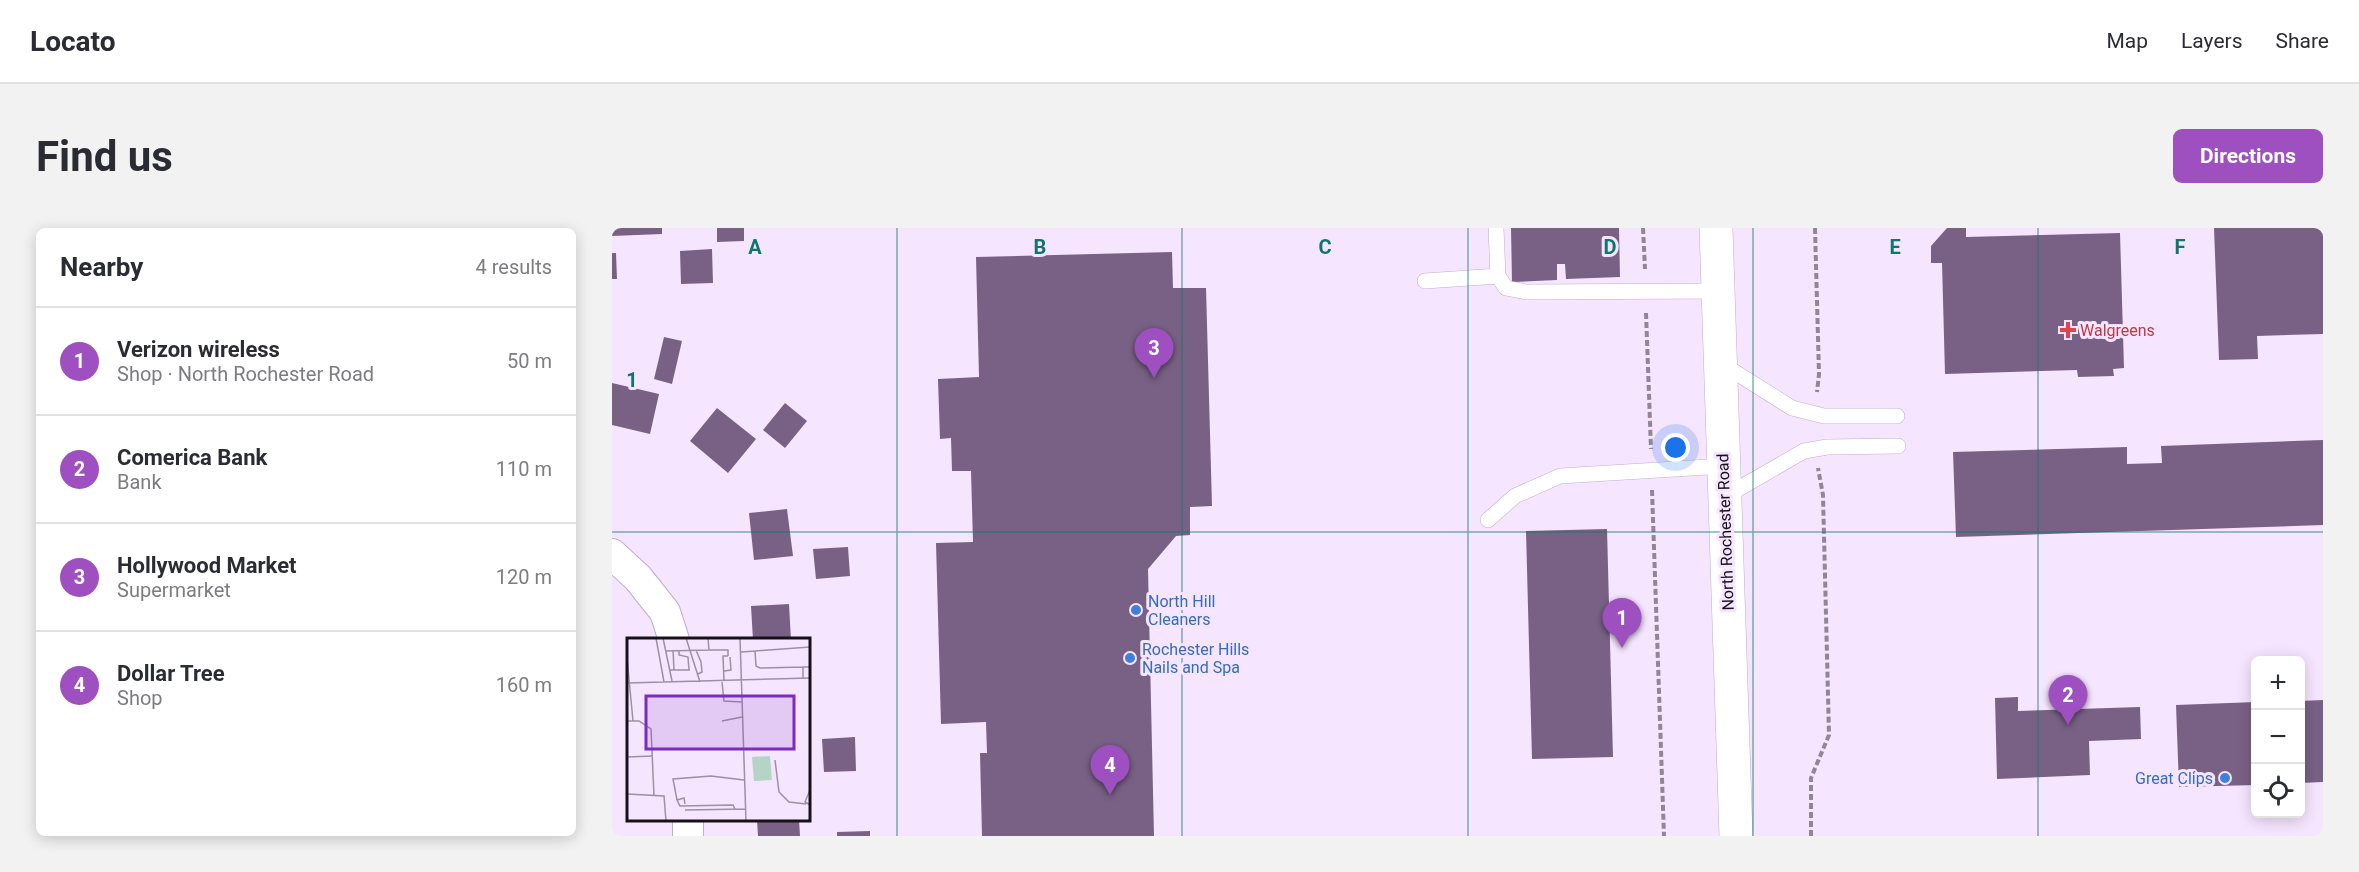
<!DOCTYPE html>
<meta charset="utf-8">
<style>
body{margin:0;font-family:Roboto,sans-serif;background:#f2f2f3;color:#2b2b33}
.controls{position:absolute;right:18px;bottom:18px;display:grid;overflow:hidden;border-radius:9px;box-shadow:0 3px 15px #0003}
.controls button{width:54px;height:54px;display:grid;place-items:center;padding:0;border:0;border-bottom:2px solid #e1e1e2;background:#fff;color:#2b2b33;font:30px sans-serif}
.you{position:absolute;left:1064px;top:220px;width:21px;height:21px;margin:-15px;border:4px solid #fff;border-radius:50%;background:#1a73e8;box-shadow:0 0 0 9px #1a73e833}
.badge{display:grid;place-items:center;width:39px;height:39px;border-radius:50%;background:#9e4fc0;color:#fff;font-size:20px;font-weight:700}
.pin{position:absolute;translate:-50% -50px;filter:drop-shadow(0 2px 3px #0008)}
.pin::after{content:'';position:absolute;top:32px;width:21px;height:18px;background:inherit;clip-path:polygon(0 0,100% 0,50% 100%)}
.list{margin:0;padding:0;list-style:none}
h2{display:flex;justify-content:space-between;align-items:center;height:78px;margin:0;padding:0 24px;font-size:26px}
h2 small{font-size:20px;font-weight:400;color:#7c7c81}
.list li{display:grid;grid-template-columns:39px 1fr auto;gap:18px;align-items:center;box-sizing:border-box;height:108px;padding:0 24px;border-top:2px solid #e1e1e2}
.list b{display:block;font-size:22px;white-space:nowrap}
.list p{margin:0;font-size:20px;white-space:nowrap;color:#7c7c81}
.list em{font-size:20px;font-style:normal;color:#7c7c81}
.icon{flex:none;width:33px;height:33px;fill:none;stroke:currentColor;stroke-width:2;stroke-linecap:round;stroke-linejoin:round}
.map{position:relative;flex:none;width:1711px;height:608px;overflow:hidden;border-radius:9px}
header{display:flex;align-items:center;gap:36px;box-sizing:border-box;height:84px;padding:0 30px;background:#fff;border-bottom:2px solid #e1e1e2}
header strong{font-size:28px}
nav{display:flex;gap:33px;margin-inline-start:auto;font-size:21px}
.intro{display:flex;align-items:center;justify-content:space-between;box-sizing:border-box;height:144px;padding:0 36px}
h1{margin:0;font-size:42px}
.button{padding:15px 27px;border-radius:9px;background:#9e4fc0;color:#fff;font-size:21px;font-weight:700}
main{display:flex;gap:36px;padding:0 36px}
aside{flex:1;background:#fff;border-radius:9px;box-shadow:0 3px 15px #0003}
.map>svg:first-child{display:block}
.building{fill:#796185}
.lines{fill:none;stroke-linecap:round;stroke-linejoin:round}
.lane-casing{stroke:#bfafc7;stroke-width:16}
.street-casing{stroke:#bfafc7;stroke-width:32}
.primary-casing{stroke:#bfafc7;stroke-width:34}
.path{stroke:#918697;stroke-width:4;stroke-dasharray:6 3;stroke-linecap:butt}
.lane{stroke:#fff;stroke-width:15}
.street{stroke:#fff;stroke-width:30}
.primary{stroke:#fff;stroke-width:33}
.grid{fill:none;stroke:#0f766e;stroke-width:1.5;stroke-opacity:0.55}
.health-dot{fill:#e0444e;stroke:#f6e5fe;stroke-width:2}
.shop-dot{fill:#3f7fe0;stroke:#f6e5fe;stroke-width:2}
.labels{text-anchor:middle;stroke-width:6;stroke-linejoin:round;paint-order:stroke}
.health-label{font-size:16px;fill:#be3a42;stroke:#f6e5fe;text-anchor:start}
.street-label{font-size:16px;fill:#161119;stroke:#f6e5fe}
.shop-label{font-size:16px;fill:#366cbe;stroke:#f6e5fe;text-anchor:start}
.inset-road{fill:none;stroke:#9c90a2;stroke-width:1.5}
.view{fill:#7b2cbf;fill-opacity:0.15;stroke:#7b2cbf;stroke-width:3}
.inset-edge{fill:none;stroke:#161119;stroke-width:3}
.grid-label{font-size:20px;text-anchor:middle;font-weight:bold;fill:#0f766e;stroke:#f6e5fe;stroke-width:6;stroke-linejoin:round;paint-order:stroke}
</style>
<header>
<strong>Locato</strong>
<nav><a>Map</a><a>Layers</a><a>Share</a></nav>
</header>
<div class="intro"><h1>Find us</h1><a class="button">Directions</a></div>
<main>
<aside>
<h2>Nearby<small>4 results</small></h2>
<ul class="list">
<li><span class="badge">1</span><div><b>Verizon wireless</b><p>Shop · North Rochester Road</p></div><em>50 m</em></li>
<li><span class="badge">2</span><div><b>Comerica Bank</b><p>Bank</p></div><em>110 m</em></li>
<li><span class="badge">3</span><div><b>Hollywood Market</b><p>Supermarket</p></div><em>120 m</em></li>
<li><span class="badge">4</span><div><b>Dollar Tree</b><p>Shop</p></div><em>160 m</em></li>
</ul>
</aside>
<div class="map">
<svg width="1711" height="608" viewBox="0 0 1711 608">
<rect width="100%" height="100%" fill="#f6e5fe"/>
<path class="building" d="M 0,0 L 50,0 L 50,6 L 0,8 Z
M 105,0 L 132,0 L 132,13 L 105,14 Z
M 899,0 L 1007,0 L 1008,49 L 954,51 L 953,36 L 945,36 L 945,52 L 900,54 Z
M 1335,0 L 1354,0 L 1354,9 L 1508,5 L 1512,140 L 1501,141 L 1502,148 L 1466,149 L 1465,142 L 1333,146 L 1330,35 L 1319,35 L 1319,18 Z
M 1602,0 L 1711,0 L 1711,106 L 1645,108 L 1646,131 L 1607,132 Z
M 100,21 L 101,55 L 69,56 L 68,23 Z
M 560,24 L 561,60 L 594,60 L 600,278 L 578,279 L 578,307 L 564,308 L 536,341 L 542,608 L 370,608 L 368,525 L 375,525 L 374,494 L 329,496 L 324,315 L 361,314 L 359,243 L 340,243 L 339,210 L 328,211 L 326,151 L 367,149 L 364,29 Z
M 0,25 L 4,25 L 5,51 L 0,51 Z
M 52,109 L 70,113 L 60,156 L 42,151 Z
M 0,155 L 47,166 L 38,206 L 0,197 Z
M 173,175 L 195,193 L 173,220 L 151,202 Z
M 105,180 L 144,211 L 116,245 L 78,213 Z
M 1711,212 L 1711,297 L 1344,309 L 1341,224 L 1515,219 L 1515,236 L 1550,235 L 1549,218 Z
M 175,281 L 181,328 L 142,332 L 137,285 Z
M 995,301 L 1001,529 L 920,531 L 914,303 Z
M 236,319 L 238,348 L 204,351 L 201,321 Z
M 177,376 L 179,412 L 141,412 L 139,378 Z
M 1406,469 L 1406,483 L 1528,479 L 1529,511 L 1477,513 L 1478,547 L 1385,551 L 1383,470 Z
M 1711,472 L 1711,554 L 1688,555 L 1688,473 Z
M 1644,474 L 1644,557 L 1567,559 L 1564,477 Z
M 243,509 L 244,543 L 212,544 L 210,511 Z
M 145,592 L 187,592 L 188,608 L 146,608 Z
M 258,603 L 258,608 L 225,608 L 225,604 Z"/>
<g class="lines">
<g class="lane-casing">
<path id="lane" d="M 884,0 L 886,48 L 894,60 L 914,64 L 1106,63
M 813,53 L 886,48
M 1110,136 L 1180,180 L 1212,188 L 1285,188
M 1112,269 L 1192,223 L 1215,219 L 1286,218
M 876,292 L 903,268 L 948,248 L 1112,238"/>
</g>
<g class="street-casing">
<path id="street" d="M 0,326 L 26,350 L 53,384 L 62,412
M 76,592 L 76,608"/>
</g>
<g class="primary-casing">
<path id="primary" d="M 1104,0 L 1124,608"/>
</g>
<path class="path" d="M 1031,0 L 1033,41
M 1203,0 L 1207,146 L 1205,164
M 1034,85 L 1039,221
M 1040,262 L 1052,608
M 1199,608 L 1199,550 L 1217,507 L 1211,267 L 1206,240"/>
<use href="#lane" class="lane"/>
<use href="#street" class="street"/>
<use href="#primary" class="primary"/>
</g>
<path class="grid" d="M 285,0 L 285,608M 570,0 L 570,608M 856,0 L 856,608M 1141,0 L 1141,608M 1426,0 L 1426,608M 0,304 L 1711,304"/>
<path class="health-dot" d="M1453 93h6v6h6v6h-6v6h-6v-6h-6v-6h6z"/>
<g class="shop-dot">
<circle cx="524" cy="382" r="6"/>
<circle cx="518" cy="430" r="6"/>
<circle cx="1613" cy="550" r="6"/>
</g>
<g class="labels">
<g class="health-label">
<text x="1468" y="108">Walgreens</text>
</g>
<g class="street-label">
<text transform="translate(1113 304) rotate(-92)" y="6">North Rochester Road</text>
</g>
<g class="shop-label">
<text x="536" y="379">North Hill<tspan x="536" dy="18">Cleaners</tspan></text>
<text x="530" y="427">Rochester Hills<tspan x="530" dy="18">Nails and Spa</tspan></text>
<text x="1601" y="556" text-anchor="end">Great Clips</text>
</g>
</g>
<g transform="translate(15 410)">
<rect width="183" height="183" fill="#f6e5fe"/>
<path d="M 143,118 L 145,142 L 127,143 L 125,119 Z" fill="#b4d4c5"/>
<path class="inset-road" d="M 29,0 L 37,44M 36,0 L 45,43M 59,0 L 73,44M 113,0 L 119,183M 46,12 L 47,32M 52,12 L 52,17 L 61,19 L 62,32M 69,12 L 74,24 L 75,34 L 71,36M 82,12 L 101,12 L 101,18M 39,13 L 82,12 L 81,0M 128,13 L 183,9M 114,14 L 128,13 L 129,28 L 133,30 L 176,29M 0,20 L 6,83M 43,32 L 63,32M 97,33 L 104,32 L 103,19M 176,40 L 176,29 L 183,29M 97,43 L 96,18 L 101,18M 95,44 L 97,63 L 115,64M 0,45 L 183,40M 0,83 L 12,83 L 24,91 L 27,158M 95,83 L 115,79M 0,119 L 26,118M 148,122 L 152,154 L 162,164 L 179,166M 183,152 L 178,164 L 183,167M 0,156 L 37,158 L 39,183M 50,162 L 46,141 L 84,138 L 117,142M 58,166 L 57,160 L 50,162 L 53,168 L 106,167 L 108,171M 58,172 L 118,171"/>
<path class="view" d="M 19,58 L 167,58 L 167,111 L 19,111 Z"/>
<rect width="183" height="183" class="inset-edge"/>
</g>
<g class="grid-label">
<text x="143" y="26">A</text>
<text x="428" y="26">B</text>
<text x="713" y="26">C</text>
<text x="998" y="26">D</text>
<text x="1283" y="26">E</text>
<text x="1568" y="26">F</text>
<text x="20" y="159">1</text>
</g>
</svg>
<div class="controls">
<button>+</button>
<button>−</button>
<button><svg class="icon" aria-label="locate" viewBox="0 0 24 24"><circle cx="12" cy="12" r="6"/><path d="M12 2v4M12 18v4M2 12h4M18 12h4"/></svg></button>
</div>
<div class="you"></div>
<div class="pin badge" style="left:1010px;top:420px">1</div>
<div class="pin badge" style="left:1456px;top:497px">2</div>
<div class="pin badge" style="left:542px;top:150px">3</div>
<div class="pin badge" style="left:498px;top:567px">4</div>
</div>
</main>
